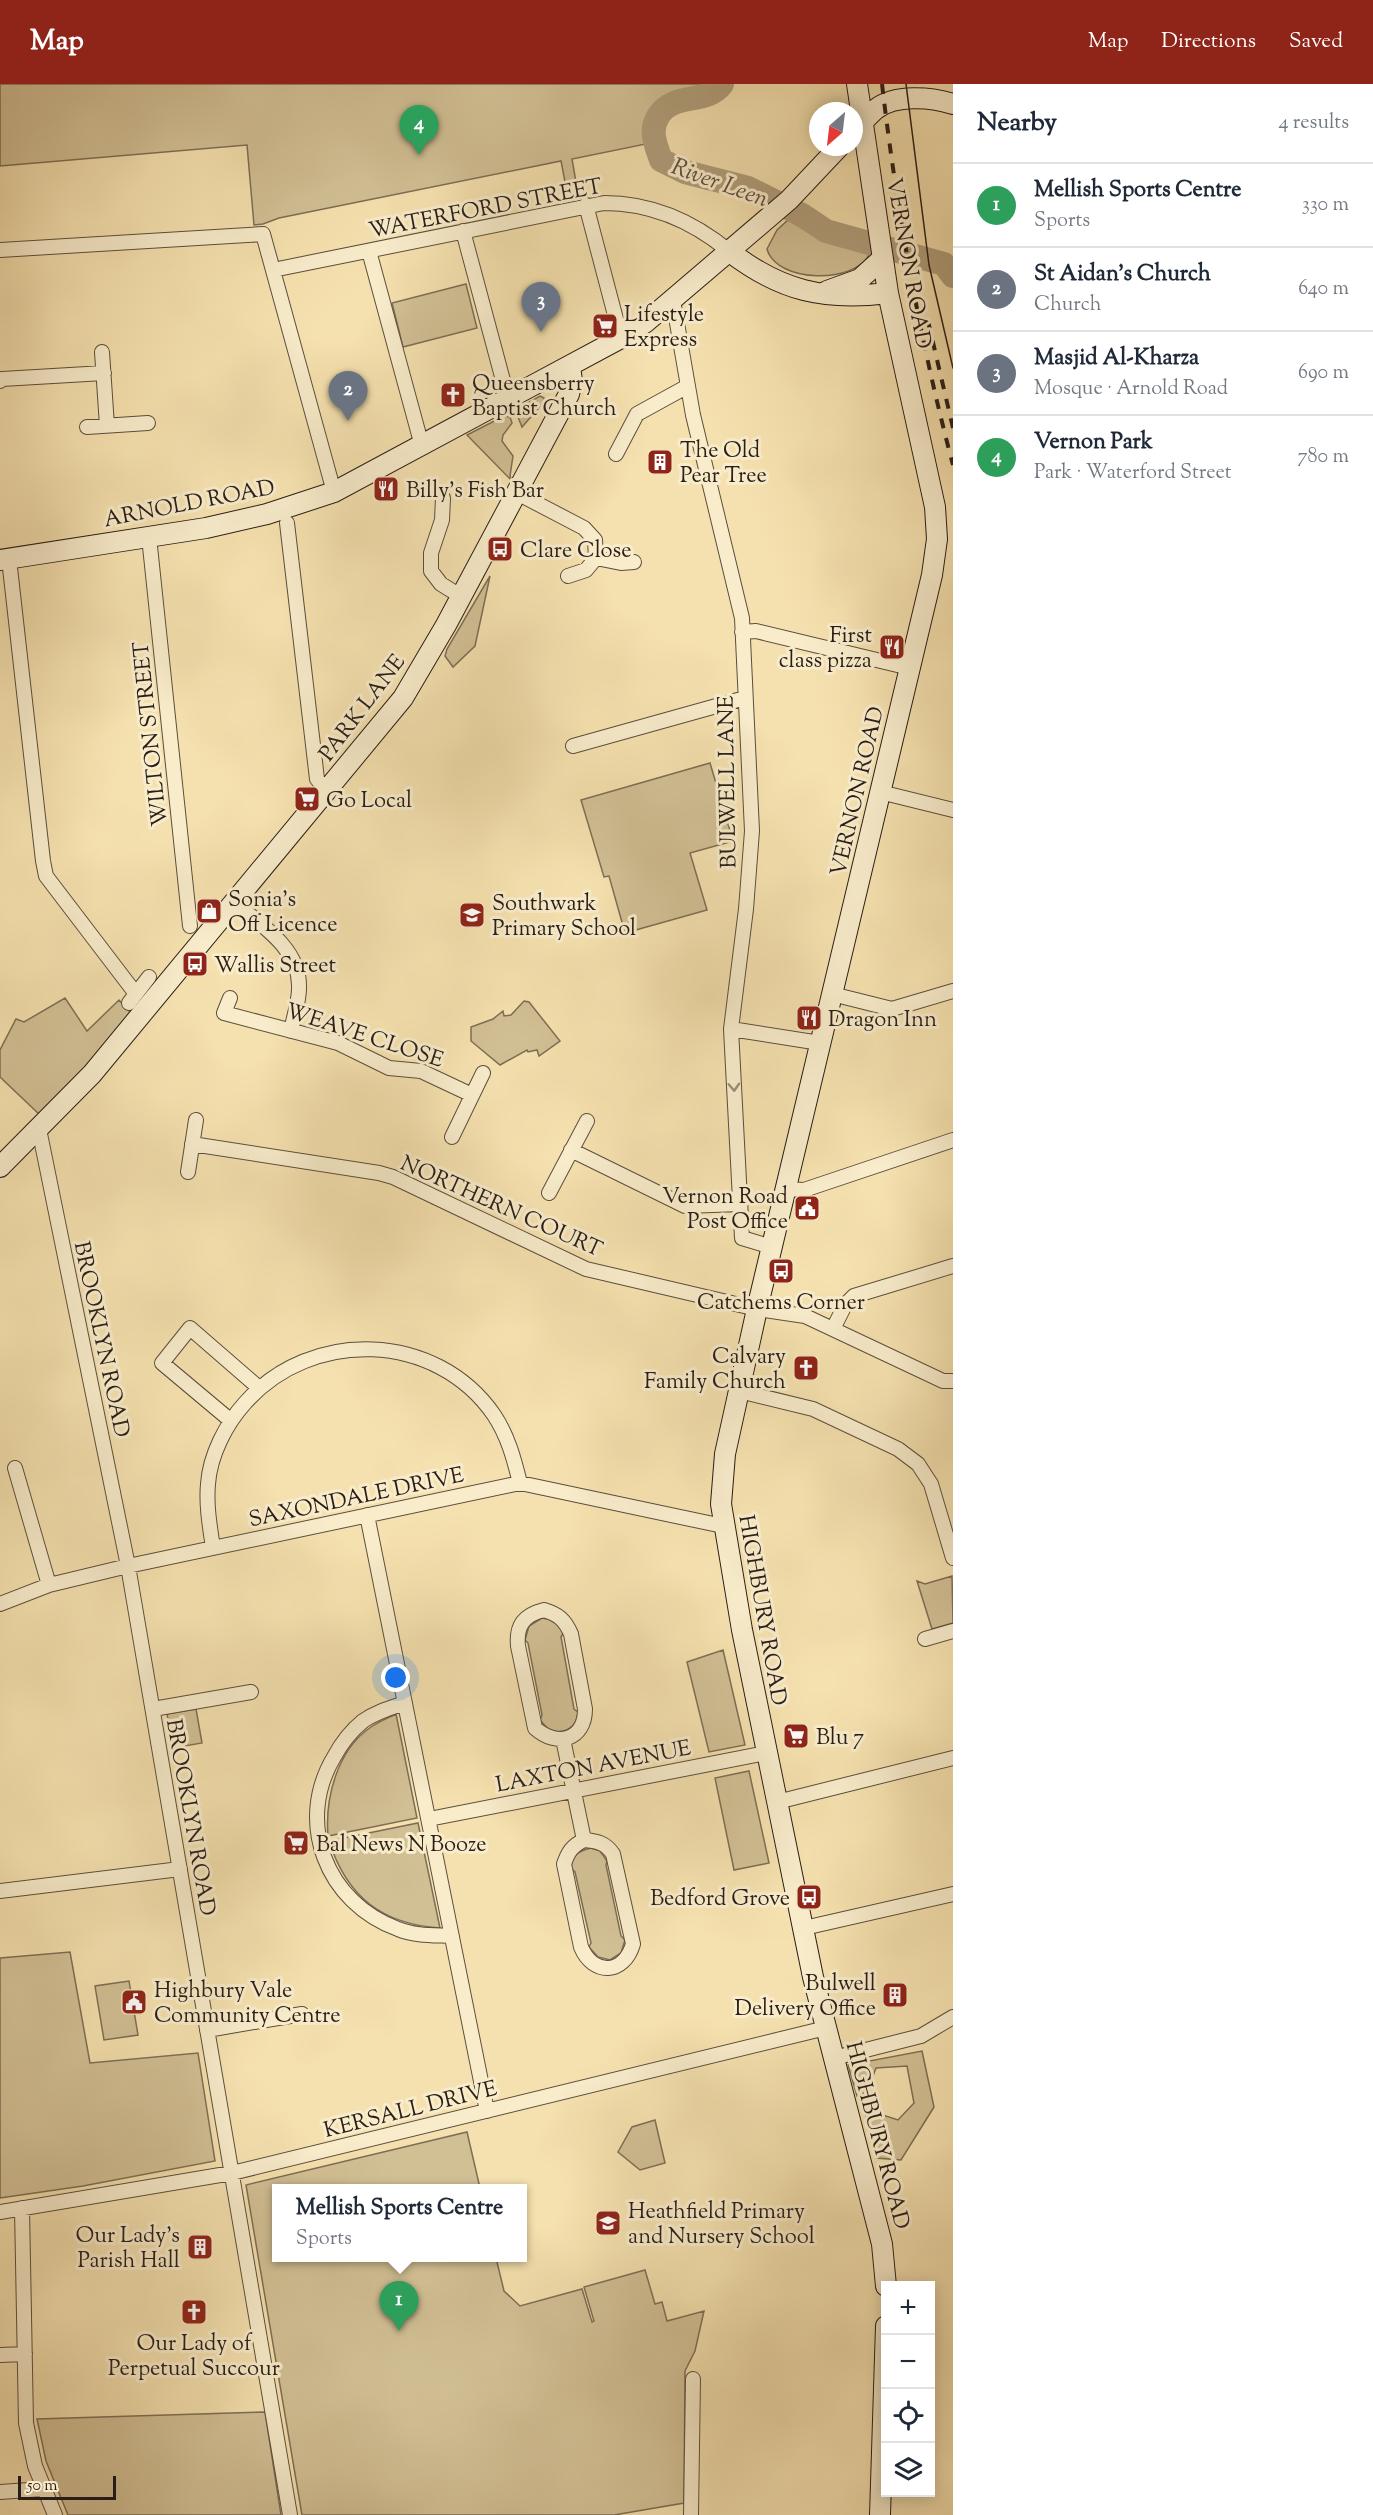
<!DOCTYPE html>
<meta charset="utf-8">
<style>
body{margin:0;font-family:"Sorts Mill Goudy",serif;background:#f2f2f3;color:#1f2937}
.controls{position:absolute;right:18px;bottom:18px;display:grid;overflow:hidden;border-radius:0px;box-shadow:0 3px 15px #0003}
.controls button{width:54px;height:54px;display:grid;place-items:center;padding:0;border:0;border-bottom:2px solid #e0e1e3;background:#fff;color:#1f2937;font:30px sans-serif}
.compass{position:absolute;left:809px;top:18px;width:54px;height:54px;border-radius:50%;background:#fff;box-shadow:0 3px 15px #0003;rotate:208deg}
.scale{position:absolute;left:18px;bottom:15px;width:98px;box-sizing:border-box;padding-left:6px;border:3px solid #291d17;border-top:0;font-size:16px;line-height:21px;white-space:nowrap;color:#291d17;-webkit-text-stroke:4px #f8eccb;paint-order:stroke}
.you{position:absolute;left:396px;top:1594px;width:21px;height:21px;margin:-15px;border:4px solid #fff;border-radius:50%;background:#1a73e8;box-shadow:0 0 0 9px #1a73e833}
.badge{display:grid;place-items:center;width:39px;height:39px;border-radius:50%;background:#8f2418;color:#fff;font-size:20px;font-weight:700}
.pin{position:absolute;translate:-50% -50px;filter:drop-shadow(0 2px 3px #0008)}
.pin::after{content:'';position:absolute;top:32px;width:21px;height:18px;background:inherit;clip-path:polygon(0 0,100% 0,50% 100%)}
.popup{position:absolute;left:272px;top:2100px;width:255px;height:78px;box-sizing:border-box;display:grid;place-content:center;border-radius:0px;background:#fff;filter:drop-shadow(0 2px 4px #0005);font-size:20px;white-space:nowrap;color:#747a83}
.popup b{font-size:22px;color:#1f2937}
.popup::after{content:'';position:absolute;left:50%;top:100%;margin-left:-12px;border:12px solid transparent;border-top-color:#fff}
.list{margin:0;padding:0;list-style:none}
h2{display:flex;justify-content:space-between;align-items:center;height:78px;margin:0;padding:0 24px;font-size:26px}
h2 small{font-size:20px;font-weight:400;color:#747a83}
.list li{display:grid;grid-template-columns:39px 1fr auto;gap:18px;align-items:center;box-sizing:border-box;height:84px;padding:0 24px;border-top:2px solid #e0e1e3}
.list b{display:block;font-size:22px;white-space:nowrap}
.list p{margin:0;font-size:20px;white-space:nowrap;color:#747a83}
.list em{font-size:20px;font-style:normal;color:#747a83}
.icon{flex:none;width:33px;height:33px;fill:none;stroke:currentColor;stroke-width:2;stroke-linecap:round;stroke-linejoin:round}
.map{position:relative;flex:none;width:953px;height:2431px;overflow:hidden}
header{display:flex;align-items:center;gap:36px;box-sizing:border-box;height:84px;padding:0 30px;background:#8f2418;color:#fff}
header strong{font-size:28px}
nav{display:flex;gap:33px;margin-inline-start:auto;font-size:21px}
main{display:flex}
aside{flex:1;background:#fff}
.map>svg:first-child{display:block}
.green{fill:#d2c095;stroke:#7e6e56;stroke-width:1.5}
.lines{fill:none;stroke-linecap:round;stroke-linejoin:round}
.river{stroke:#b09e7b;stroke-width:24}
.street-casing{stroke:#5c4e3d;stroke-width:16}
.secondary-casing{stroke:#291d17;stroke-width:22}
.street{stroke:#f8eccb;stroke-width:14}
.secondary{stroke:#f8eccb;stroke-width:20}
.tram{stroke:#291d17;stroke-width:1.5}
.rail{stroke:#291d17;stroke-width:4;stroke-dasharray:10 10;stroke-linecap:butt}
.oneway{stroke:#9b8f7a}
.labels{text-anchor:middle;stroke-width:6;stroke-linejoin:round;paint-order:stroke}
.street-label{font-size:22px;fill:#291d17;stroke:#f8eccb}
.poi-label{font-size:22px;fill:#291d17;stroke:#f8eccb;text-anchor:start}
.water-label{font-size:24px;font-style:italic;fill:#5f513f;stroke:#f8eccb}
</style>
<header>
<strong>Map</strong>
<nav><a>Map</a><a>Directions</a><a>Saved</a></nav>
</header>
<main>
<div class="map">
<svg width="953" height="2431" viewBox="0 0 953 2431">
<rect width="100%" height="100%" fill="#f5e1af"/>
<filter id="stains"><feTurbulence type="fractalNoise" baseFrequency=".00333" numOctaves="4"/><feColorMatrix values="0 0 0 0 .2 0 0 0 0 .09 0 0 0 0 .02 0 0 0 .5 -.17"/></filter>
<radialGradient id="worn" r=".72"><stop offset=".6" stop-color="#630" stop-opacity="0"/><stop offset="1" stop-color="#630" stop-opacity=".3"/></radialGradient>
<path class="green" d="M 0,0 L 706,0 C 671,16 644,11 646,60 L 572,75 L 578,110 L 568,113 L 561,77 L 279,134 L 263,140 L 254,141 L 247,61 L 0,82 Z
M 788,136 L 822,155 L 870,169 C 856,201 776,199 767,165 L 777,146 Z
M 466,200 L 477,244 L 403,263 L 392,219 Z
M 540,312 L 544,314 L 543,319 L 522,343 L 518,333 L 519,324 Z
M 504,332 L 510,333 L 512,339 L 503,351 L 502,357 L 513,372 L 510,392 L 512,397 L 467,351 Z
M 490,492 L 475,562 L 453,583 L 445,572 L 447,565 Z
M 710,679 L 733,757 L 690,769 L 707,826 L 625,849 L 609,792 L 604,793 L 581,716 Z
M 65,914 L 87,947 L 119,916 L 130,928 L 86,987 L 41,1032 L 0,993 L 0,966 L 16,935 L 24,938 Z
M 524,917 L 529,918 L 560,957 L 539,972 L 537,966 L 528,968 L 527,966 L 500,981 L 471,957 L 471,943 L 493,935 L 503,927 L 504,932 L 511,931 Z
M 952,1492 L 953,1539 L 932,1545 L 917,1497 L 925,1500 Z
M 542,1534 L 553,1536 L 564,1548 L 561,1553 L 574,1625 L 578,1628 C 577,1644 564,1651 549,1646 L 540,1636 L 542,1631 L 528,1559 L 525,1556 L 529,1542 Z
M 723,1566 L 745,1661 L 709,1668 L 687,1578 Z
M 196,1625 L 202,1659 L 173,1664 L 167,1630 Z
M 396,1630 L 417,1734 L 328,1752 C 325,1714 337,1666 371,1643 C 378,1638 388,1634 396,1630 Z
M 749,1687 L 769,1779 L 734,1786 L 715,1694 Z
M 418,1739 L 440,1844 C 382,1840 347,1813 329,1757 Z
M 591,1764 L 600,1767 L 607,1777 L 606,1781 L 621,1852 L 625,1856 L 621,1869 L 610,1876 L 598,1873 L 589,1863 L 591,1859 L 575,1788 L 571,1784 C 572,1770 579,1767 591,1764 Z
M 70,1868 L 90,1979 L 198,1969 L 215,2077 L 83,2102 L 0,2114 L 0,1874 Z
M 129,1897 L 138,1951 L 104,1956 L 95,1902 Z
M 922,1967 L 934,2023 L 901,2076 L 876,2074 L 864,2025 L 898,2036 L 914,2019 L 907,1982 L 876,1984 L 867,2008 L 857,2012 L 848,1981 Z
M 655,2036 L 665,2079 L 640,2086 L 618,2068 L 632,2043 Z
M 467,2048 L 480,2104 L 276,2104 L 276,2174 L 496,2174 L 504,2207 L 520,2222 L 582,2205 L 592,2238 L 594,2237 L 584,2203 L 645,2186 L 655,2220 L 662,2218 L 667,2237 L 704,2227 L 695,2267 L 685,2287 L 684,2419 L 614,2431 L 302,2431 L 246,2101 Z
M 265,2328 L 281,2431 L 68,2431 L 46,2377 L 37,2335 Z"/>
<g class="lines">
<path class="river" d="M 722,0 C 707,21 674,8 659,31 C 649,46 655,59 661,76 L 685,88 L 748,104 L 802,131 L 826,147 L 944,180 L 953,192"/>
<g class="street-casing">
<path id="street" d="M 586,121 L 621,254
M 463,147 L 508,315
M 0,166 L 263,150 L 334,408
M 369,167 L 422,362
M 273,186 L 604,119 C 652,119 694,138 730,168
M 673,216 L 693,331 L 742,534 L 752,747 L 746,825 L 731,945 L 742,1154 L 772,1163
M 102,268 L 107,342
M 0,297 L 2,295 L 104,289
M 87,343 L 148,339
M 616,370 L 637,330 L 688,302
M 517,409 L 584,444 L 595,456 L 596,474 L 586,486 L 568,492
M 443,414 L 442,436 L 431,469 L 431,487 L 441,500 L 462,513
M 287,439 L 317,695 L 327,707
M 149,453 L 190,842
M 596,474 L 621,479 L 634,478
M 9,475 L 43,777 L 46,792 L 136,910
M 742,548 L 756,547 L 910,584
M 573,662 L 745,614
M 880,708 L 953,726
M 235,819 C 260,840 299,864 299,901 C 300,915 294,932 291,947
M 832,910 L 892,925 L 953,907
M 230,914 L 224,929 L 338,959 L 389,984 L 421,987 L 472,1011
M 129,919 L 149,893
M 731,945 L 820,959
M 39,1045 L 128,1482 L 290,2431
M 452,1053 L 483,989
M 192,1060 L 379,1089 L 393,1093 L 586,1185 L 757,1225 L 805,1232 L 943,1297 L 953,1297
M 571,1066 L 685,1122 L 740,1120
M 188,1088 L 196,1036
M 786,1105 L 804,1106 L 953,1056
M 549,1109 L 587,1037
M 833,1245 L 845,1221 L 854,1212 L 953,1182
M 739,1307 L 813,1325 L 898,1365 L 918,1380 L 931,1400 L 953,1474
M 230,1336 L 162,1279 L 190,1244 L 258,1303
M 15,1384 L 49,1501
M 367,1431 L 487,2027
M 213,1464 C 210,1443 206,1422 208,1400 C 210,1371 226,1340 245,1319 C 311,1244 436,1247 494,1331 C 508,1352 514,1375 520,1399
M 0,1520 L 49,1501 L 128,1482 L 520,1399 L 723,1442
M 544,1526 C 558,1530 565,1536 571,1550 L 585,1625 C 585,1656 557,1664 535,1644 L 518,1562 C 516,1541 524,1531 544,1526 Z
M 925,1555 L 953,1547
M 405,1619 C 390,1624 376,1628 363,1637 C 352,1646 341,1660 334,1673 C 295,1738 326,1819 398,1845 C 415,1852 434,1851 452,1852
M 153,1625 L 251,1608
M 563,1655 L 584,1756
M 777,1718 L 953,1674
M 429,1735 L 766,1669
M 584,1756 C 597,1757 606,1759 613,1770 L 633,1860 C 624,1891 593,1892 581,1863 L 564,1780 C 568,1768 572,1762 584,1756 Z
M 0,1807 L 180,1785
M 804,1844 L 953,1810
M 207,1946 L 302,1930
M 834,1974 L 921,1952 L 953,1933
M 22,2124 L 26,2339 L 35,2382 L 55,2431
M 0,2128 L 232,2089 L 826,1944
M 0,2271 L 25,2270
M 0,2408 L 43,2405
M 691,2431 L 693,2295"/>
</g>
<g class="secondary-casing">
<path id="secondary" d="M 857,0 L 888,209 L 935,423 L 937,455 L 932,491 L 757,1225 L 725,1370 L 721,1420 L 742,1546 L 813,1893 L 882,2160 L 886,2202
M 856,45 C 862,39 869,31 876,25 C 895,10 931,13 953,20
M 730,168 C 781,207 824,217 888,209
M 827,207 L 860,195 L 882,175
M 0,476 L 206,444 L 267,430 L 334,408 L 621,254 L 646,238 L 789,116 L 839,63
M 0,1083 L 92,990 L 403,614 L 446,541 L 569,310 L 572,297 L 570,282
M 880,2431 L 886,2242"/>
</g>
<use href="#street" class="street"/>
<use href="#secondary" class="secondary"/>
<path class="tram" d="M 906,0 L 929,181 L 953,284"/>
<path class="rail" d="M 882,0 C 897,128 920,257 953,381
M 928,237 L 953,344"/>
</g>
<defs><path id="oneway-chevron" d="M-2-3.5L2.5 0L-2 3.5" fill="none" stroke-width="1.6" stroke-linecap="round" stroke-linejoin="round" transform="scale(1.5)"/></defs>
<use class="oneway" href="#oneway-chevron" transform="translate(734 1003) rotate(87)"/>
<defs>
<g id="supermarket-square" transform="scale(1.35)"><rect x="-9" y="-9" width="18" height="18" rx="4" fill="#8f2418" stroke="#f8eccb"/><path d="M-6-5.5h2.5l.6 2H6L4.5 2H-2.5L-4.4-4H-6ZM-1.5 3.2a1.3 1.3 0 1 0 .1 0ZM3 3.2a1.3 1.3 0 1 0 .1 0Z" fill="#fff"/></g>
<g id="church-square" transform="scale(1.35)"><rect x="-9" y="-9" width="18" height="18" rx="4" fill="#8f2418" stroke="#f8eccb"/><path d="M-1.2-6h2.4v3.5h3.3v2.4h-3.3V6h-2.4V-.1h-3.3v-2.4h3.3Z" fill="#fff"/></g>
<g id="building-square" transform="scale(1.35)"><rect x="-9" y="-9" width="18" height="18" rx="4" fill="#8f2418" stroke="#f8eccb"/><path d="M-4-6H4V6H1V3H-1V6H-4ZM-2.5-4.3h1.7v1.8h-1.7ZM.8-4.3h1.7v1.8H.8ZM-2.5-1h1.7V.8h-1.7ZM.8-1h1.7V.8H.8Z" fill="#fff"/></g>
<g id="restaurant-square" transform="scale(1.35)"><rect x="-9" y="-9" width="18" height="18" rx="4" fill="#8f2418" stroke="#f8eccb"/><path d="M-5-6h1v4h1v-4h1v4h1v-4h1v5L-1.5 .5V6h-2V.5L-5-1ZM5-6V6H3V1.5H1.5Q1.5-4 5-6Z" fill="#fff"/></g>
<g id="bus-square" transform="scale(1.35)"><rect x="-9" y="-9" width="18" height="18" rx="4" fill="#8f2418" stroke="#f8eccb"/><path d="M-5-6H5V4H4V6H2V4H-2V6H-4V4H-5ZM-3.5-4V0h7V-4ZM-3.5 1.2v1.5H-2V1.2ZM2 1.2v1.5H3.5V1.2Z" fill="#fff"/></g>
<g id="shop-square" transform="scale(1.35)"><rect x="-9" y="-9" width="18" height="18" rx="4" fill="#8f2418" stroke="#f8eccb"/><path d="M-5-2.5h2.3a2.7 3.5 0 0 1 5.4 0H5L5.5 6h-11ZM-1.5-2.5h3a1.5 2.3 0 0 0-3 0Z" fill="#fff"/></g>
<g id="school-square" transform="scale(1.35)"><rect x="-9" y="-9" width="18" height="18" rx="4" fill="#8f2418" stroke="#f8eccb"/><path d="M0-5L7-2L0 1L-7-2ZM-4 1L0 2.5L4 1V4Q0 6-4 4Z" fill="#fff"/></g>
<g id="civic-square" transform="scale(1.35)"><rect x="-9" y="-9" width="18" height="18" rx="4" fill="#8f2418" stroke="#f8eccb"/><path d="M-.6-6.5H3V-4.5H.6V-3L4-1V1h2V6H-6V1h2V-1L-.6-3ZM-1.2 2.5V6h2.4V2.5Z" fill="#fff"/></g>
</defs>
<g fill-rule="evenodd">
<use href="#supermarket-square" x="605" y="242"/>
<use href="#church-square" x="453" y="311"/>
<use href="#building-square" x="660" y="378"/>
<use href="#restaurant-square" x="386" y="405"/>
<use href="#bus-square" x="500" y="465"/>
<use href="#restaurant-square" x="892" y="563"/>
<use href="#supermarket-square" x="307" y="715"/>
<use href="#shop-square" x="209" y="827"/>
<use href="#school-square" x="472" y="831"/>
<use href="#bus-square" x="195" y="880"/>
<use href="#restaurant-square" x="809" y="934"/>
<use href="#civic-square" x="807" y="1124"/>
<use href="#bus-square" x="781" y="1187"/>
<use href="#church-square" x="806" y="1284"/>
<use href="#supermarket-square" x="796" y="1652"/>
<use href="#supermarket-square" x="296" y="1759"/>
<use href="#bus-square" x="809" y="1813"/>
<use href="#building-square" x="895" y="1911"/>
<use href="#civic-square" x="134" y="1918"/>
<use href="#school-square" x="608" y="2139"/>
<use href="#building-square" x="200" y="2163"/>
<use href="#church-square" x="194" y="2228"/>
</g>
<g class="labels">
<g class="street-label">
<text transform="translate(485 123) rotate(-11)" y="8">WATERFORD STREET</text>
<text transform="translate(910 179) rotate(80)" y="8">VERNON ROAD</text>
<text transform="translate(189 418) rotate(-11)" y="8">ARNOLD ROAD</text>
<text transform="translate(361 623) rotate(-53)" y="8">PARK LANE</text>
<text transform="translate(149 650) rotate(-96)" y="8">WILTON STREET</text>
<text transform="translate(726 698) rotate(-91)" y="8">BULWELL LANE</text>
<text transform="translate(856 707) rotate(-77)" y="8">VERNON ROAD</text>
<text transform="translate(365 950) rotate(18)" y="8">WEAVE CLOSE</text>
<text transform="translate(502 1121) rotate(24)" y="8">NORTHERN COURT</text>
<text transform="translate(103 1255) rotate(78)" y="8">BROOKLYN ROAD</text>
<text transform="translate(356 1412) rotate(-12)" y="8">SAXONDALE DRIVE</text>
<text transform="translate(764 1526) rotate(80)" y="8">HIGHBURY ROAD</text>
<text transform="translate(593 1681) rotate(-11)" y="8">LAXTON AVENUE</text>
<text transform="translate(192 1733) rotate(80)" y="8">BROOKLYN ROAD</text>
<text transform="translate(410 2024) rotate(-14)" y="8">KERSALL DRIVE</text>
<text transform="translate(879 2051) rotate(75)" y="8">HIGHBURY ROAD</text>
</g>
<g class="poi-label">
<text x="624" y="237">Lifestyle<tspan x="624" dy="25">Express</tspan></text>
<text x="472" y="306">Queensberry<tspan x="472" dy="25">Baptist Church</tspan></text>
<text x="680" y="373">The Old<tspan x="680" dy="25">Pear Tree</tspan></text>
<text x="406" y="413">Billy's Fish Bar</text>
<text x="520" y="473">Clare Close</text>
<text x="872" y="558" text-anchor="end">First<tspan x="872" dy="25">class pizza</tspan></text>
<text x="326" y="723">Go Local</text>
<text x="228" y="822">Sonia's<tspan x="228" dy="25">Off Licence</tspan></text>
<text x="492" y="826">Southwark<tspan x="492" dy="25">Primary School</tspan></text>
<text x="214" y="888">Wallis Street</text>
<text x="828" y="942">Dragon Inn</text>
<text x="788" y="1119" text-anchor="end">Vernon Road<tspan x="788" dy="25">Post Office</tspan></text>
<text x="781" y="1225" text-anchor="middle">Catchems Corner</text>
<text x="786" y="1279" text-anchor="end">Calvary<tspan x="786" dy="25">Family Church</tspan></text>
<text x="816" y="1660">Blu 7</text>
<text x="316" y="1767">Bal News N Booze</text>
<text x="790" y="1821" text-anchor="end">Bedford Grove</text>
<text x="876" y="1906" text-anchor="end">Bulwell<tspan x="876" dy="25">Delivery Office</tspan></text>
<text x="154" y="1913">Highbury Vale<tspan x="154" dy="25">Community Centre</tspan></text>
<text x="628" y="2134">Heathfield Primary<tspan x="628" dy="25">and Nursery School</tspan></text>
<text x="180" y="2158" text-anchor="end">Our Lady's<tspan x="180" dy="25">Parish Hall</tspan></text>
<text x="194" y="2266" text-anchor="middle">Our Lady of<tspan x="194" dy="25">Perpetual Succour</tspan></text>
</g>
<g class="water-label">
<text transform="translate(720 98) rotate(20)" y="8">River Leen</text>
</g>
</g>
<rect width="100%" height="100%" filter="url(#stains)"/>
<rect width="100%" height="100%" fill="url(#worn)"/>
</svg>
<div class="controls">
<button>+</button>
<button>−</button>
<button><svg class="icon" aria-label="locate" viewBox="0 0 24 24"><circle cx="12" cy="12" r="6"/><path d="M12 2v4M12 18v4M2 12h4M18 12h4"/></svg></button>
<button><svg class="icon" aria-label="layers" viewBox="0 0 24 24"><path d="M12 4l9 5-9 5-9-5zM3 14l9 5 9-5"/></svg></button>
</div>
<svg class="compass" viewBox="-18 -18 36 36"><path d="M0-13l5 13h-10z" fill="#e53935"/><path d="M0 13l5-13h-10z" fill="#747a83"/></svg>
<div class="scale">50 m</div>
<div class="you"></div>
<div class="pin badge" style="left:399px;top:2247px;background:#2e9e5b">1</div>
<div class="popup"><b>Mellish Sports Centre</b>Sports</div>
<div class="pin badge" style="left:348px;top:337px;background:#6b7280">2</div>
<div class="pin badge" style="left:541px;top:248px;background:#6b7280">3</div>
<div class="pin badge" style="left:419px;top:71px;background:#2e9e5b">4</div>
</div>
<aside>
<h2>Nearby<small>4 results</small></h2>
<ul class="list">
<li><span class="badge" style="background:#2e9e5b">1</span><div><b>Mellish Sports Centre</b><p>Sports</p></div><em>330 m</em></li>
<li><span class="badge" style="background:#6b7280">2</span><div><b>St Aidan's Church</b><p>Church</p></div><em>640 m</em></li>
<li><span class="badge" style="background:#6b7280">3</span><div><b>Masjid Al-Kharza</b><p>Mosque · Arnold Road</p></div><em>690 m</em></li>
<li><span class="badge" style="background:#2e9e5b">4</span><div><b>Vernon Park</b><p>Park · Waterford Street</p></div><em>780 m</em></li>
</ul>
</aside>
</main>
